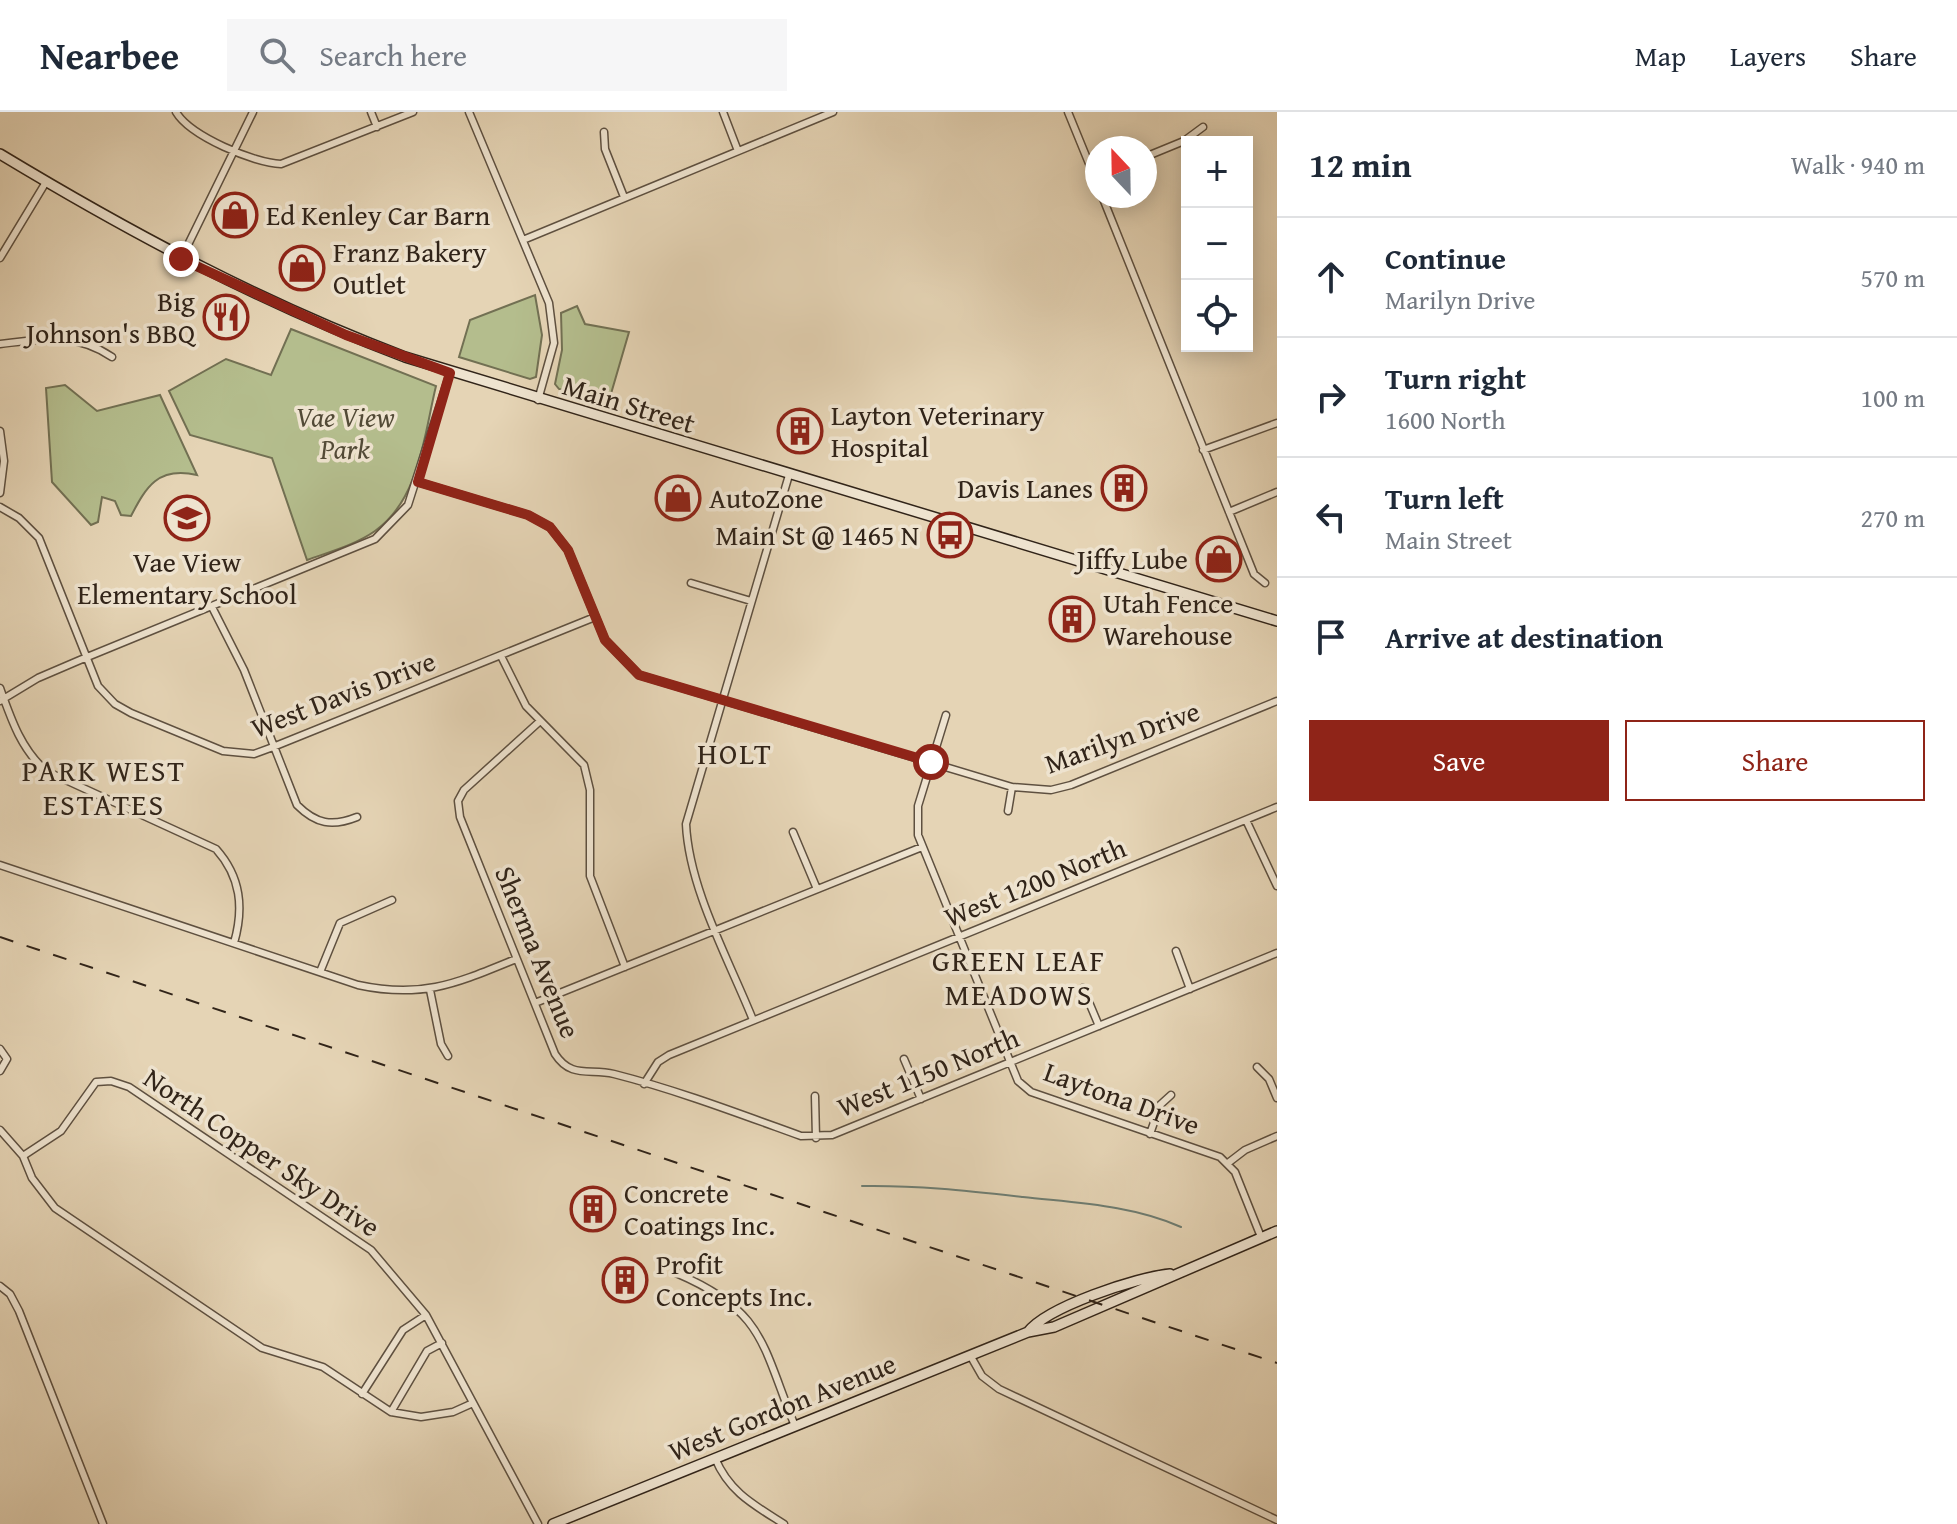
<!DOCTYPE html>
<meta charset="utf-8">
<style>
body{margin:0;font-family:"Gentium Book Plus",serif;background:#f6f6f7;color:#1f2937}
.controls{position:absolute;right:24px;top:24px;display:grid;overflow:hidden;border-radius:0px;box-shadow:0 4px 20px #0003}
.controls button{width:72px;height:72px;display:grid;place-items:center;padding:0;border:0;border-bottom:2px solid #e0e1e3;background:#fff;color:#1f2937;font:40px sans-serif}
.compass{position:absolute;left:1085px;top:24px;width:72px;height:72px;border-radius:50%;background:#fff;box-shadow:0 4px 20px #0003;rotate:338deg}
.stop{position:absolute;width:24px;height:24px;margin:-18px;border:6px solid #8f2418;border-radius:50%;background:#fff}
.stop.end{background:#8f2418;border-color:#fff;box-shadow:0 2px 8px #0008}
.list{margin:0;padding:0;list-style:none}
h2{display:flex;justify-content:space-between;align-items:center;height:104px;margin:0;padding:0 32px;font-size:34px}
h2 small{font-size:26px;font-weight:400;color:#747a83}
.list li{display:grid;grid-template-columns:52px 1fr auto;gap:24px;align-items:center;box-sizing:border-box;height:120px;padding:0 32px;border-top:2px solid #e0e1e3}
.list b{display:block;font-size:30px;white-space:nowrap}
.list p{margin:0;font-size:26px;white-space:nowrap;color:#747a83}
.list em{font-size:26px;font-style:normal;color:#747a83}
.actions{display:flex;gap:16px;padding:24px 32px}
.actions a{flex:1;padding:18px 0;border:2px solid #8f2418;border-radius:0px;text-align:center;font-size:28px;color:#8f2418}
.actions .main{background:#8f2418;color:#fff}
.icon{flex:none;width:44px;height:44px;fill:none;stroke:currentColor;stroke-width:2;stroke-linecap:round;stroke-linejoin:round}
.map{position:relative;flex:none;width:1277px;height:1412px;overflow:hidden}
header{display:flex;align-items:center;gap:48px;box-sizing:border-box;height:112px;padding:0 40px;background:#fff;border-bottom:2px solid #e0e1e3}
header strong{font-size:38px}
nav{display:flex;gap:44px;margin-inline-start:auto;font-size:28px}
.search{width:560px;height:72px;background:#f6f6f7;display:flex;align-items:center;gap:20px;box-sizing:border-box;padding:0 28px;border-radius:0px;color:#747a83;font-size:30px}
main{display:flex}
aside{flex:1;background:#fff}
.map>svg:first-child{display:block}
.green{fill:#b4bd8d;stroke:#727053;stroke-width:2}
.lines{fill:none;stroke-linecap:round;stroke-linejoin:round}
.stream{stroke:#6e7d72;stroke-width:2}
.minor-casing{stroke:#5e5040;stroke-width:9}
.secondary-casing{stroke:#312419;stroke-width:12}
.minor{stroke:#eee3cf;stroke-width:6}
.secondary{stroke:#eee3cf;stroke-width:9}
.rail{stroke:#312419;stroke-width:2;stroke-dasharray:14 14;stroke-linecap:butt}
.route{stroke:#8f2418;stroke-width:10}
.labels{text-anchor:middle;stroke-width:7;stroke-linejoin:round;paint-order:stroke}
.poi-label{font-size:28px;fill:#312419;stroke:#eee3cf;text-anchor:start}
.street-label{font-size:28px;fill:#312419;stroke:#eee3cf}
.park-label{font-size:28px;font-style:italic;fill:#524a36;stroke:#eee3cf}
.neighbourhood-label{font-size:30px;letter-spacing:2px;fill:#312419;stroke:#eee3cf}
</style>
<header>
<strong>Nearbee</strong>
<div class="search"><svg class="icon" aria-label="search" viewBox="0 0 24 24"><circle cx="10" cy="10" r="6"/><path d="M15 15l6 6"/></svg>Search here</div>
<nav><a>Map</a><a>Layers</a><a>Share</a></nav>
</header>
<main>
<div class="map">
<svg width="1277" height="1412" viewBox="0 0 1277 1412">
<rect width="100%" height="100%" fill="#e5d4b5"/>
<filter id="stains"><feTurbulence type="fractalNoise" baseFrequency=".0025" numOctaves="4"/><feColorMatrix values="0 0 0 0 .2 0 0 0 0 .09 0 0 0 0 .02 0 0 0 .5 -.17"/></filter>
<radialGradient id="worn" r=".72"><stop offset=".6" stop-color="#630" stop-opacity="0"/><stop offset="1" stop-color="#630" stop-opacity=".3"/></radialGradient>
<path class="green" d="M 535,183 L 542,223 L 536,265 L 530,267 L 459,245 L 470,208 Z
M 577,194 L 585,212 L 629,220 L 608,292 L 559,277 L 555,272 L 562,238 L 561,201 Z
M 291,217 L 436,274 C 424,323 420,387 375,419 C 355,433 329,440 307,448 L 272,346 L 190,323 L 169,279 L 226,247 L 271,263 Z
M 65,273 L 97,299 L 160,283 L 197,363 C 158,354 146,375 131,404 L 121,403 L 115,389 L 102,385 L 98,410 L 91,413 L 52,370 L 46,276 Z"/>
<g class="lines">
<path class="stream" d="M 862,1074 C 916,1073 969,1079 1023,1085 C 1076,1091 1132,1093 1181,1115"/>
<g class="minor-casing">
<path id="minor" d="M 176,0 C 190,24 254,51 281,52 L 413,0
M 371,0 L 377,15
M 469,0 L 549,191 L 554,231 L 538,288
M 723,0 L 738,39
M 1068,0 L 1097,71
M 604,20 L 605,37 L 624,85
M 1145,45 L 1184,29 L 1203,15
M 1102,84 L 1254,462 L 1265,471
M 523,128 L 833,0
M 0,146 L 46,70
M 181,147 L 253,0
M 0,232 C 42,227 75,220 112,245
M 0,319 L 4,349 L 0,381
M 1203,338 L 1277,311
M 418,370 L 528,403 L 550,415 L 568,438 L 605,528 L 639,563 L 1012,675 L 1051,678 L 1071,673 L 1277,589
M 0,395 L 19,406 L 39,426 L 98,574 L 115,592 L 131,601 L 223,639 L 254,642 L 273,635 L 595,505
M 1229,400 L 1277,380
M 691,471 L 751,489
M 212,495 L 244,558 L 297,693 C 316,712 332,715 357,705
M 501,544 L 526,594 L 584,653 L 590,678 L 590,764 L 625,855
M 0,576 C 11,607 21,637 46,659 L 216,737 C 241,765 244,796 234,831
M 0,589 L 38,566 L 80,548 L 375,427 L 408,393 L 450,261
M 946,603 L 918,694 L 918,723 L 1018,969 L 1031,980 L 1220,1045 L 1235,1060 L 1261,1125
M 539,610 L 464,678 L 458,689 L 460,705 L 555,942 C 571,967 590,956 614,962 C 677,978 740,1002 801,1024 L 832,1023 L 1277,841
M 1008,699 L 1012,675
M 1246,708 L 1277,774
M 793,720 L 817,777
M 0,753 L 358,873 C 423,887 457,871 516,847
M 1176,839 L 1190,877
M 320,860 L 340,811 L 392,788
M 1083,876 L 1099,914
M 430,878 L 441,932 L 448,944
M 535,891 L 922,735
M 753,908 C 729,848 689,777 686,712 L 789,363
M 0,937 L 7,947 L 0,959
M 904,947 L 921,987
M 1257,955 L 1269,967 L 1277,986
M 644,972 L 658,950 L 669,943 L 1277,695
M 815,984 L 816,1026
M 0,1018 L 23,1044 L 32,1066 L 55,1096 L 262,1236 L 323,1255 L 391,1300 L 421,1305 L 453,1300 L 473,1291
M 1150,1022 L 1160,993 L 1171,983
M 23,1044 L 61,1019 L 96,970 L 111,969 L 129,975 L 371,1138 L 426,1203 L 538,1412
M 1228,1051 L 1245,1038 L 1277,1024
M 676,1161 C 765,1199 761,1231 795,1314
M 0,1174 L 10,1182 L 19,1199 L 103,1412
M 970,1243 L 982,1264 L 999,1277 L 1277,1408
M 362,1282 L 403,1218 L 426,1203
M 391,1300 L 427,1239 L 442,1231
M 715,1346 C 729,1380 754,1393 784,1412"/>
</g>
<g class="secondary-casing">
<path id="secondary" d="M 0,42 C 131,121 262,191 405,245 L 1277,509
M 1028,1220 C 1047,1195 1137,1165 1170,1162
M 553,1412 L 1028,1220 L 1054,1215 L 1277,1119"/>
</g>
<use href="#minor" class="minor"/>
<use href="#secondary" class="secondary"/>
<path class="rail" d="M 0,825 L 1277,1251"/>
</g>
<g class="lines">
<path class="route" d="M 181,147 L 346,223 L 450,261 L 418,370 L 528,403 L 550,415 L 568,438 L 605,528 L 639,563 L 931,650"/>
</g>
<defs>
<g id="shop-ring" transform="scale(2.3)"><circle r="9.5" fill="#eee3cf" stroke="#8f2418" stroke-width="1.5"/><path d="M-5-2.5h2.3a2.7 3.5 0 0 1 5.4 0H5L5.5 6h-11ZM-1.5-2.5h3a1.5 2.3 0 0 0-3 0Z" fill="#8f2418"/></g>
<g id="restaurant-ring" transform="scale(2.3)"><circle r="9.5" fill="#eee3cf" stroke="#8f2418" stroke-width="1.5"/><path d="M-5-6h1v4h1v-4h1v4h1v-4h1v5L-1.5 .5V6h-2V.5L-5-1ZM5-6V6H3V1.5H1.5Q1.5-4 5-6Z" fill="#8f2418"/></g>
<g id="building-ring" transform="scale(2.3)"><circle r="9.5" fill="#eee3cf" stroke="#8f2418" stroke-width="1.5"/><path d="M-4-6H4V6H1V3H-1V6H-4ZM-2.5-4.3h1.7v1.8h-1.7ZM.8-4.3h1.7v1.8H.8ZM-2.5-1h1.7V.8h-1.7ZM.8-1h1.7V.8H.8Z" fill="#8f2418"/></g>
<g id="school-ring" transform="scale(2.3)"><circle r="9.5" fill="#eee3cf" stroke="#8f2418" stroke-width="1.5"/><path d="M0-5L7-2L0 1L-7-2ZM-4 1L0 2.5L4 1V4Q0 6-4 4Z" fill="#8f2418"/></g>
<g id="bus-ring" transform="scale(2.3)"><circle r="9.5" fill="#eee3cf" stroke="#8f2418" stroke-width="1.5"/><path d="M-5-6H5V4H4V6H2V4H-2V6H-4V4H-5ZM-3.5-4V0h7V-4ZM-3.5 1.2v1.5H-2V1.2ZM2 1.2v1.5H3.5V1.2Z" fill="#8f2418"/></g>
</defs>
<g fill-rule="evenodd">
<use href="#shop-ring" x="235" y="103"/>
<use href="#shop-ring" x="302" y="156"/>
<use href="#restaurant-ring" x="226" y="205"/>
<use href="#building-ring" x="800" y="319"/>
<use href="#building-ring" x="1124" y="376"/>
<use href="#shop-ring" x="678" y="386"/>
<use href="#school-ring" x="187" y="406"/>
<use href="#bus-ring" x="950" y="423"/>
<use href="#shop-ring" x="1219" y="447"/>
<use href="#building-ring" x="1072" y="507"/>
<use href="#building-ring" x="593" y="1097"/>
<use href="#building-ring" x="625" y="1168"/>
</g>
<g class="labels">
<g class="poi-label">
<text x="266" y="113">Ed Kenley Car Barn</text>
<text x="333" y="150">Franz Bakery<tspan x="333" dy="32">Outlet</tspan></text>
<text x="195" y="199" text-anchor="end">Big<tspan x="195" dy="32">Johnson's BBQ</tspan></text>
<text x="831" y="313">Layton Veterinary<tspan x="831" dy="32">Hospital</tspan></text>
<text x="1093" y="386" text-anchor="end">Davis Lanes</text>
<text x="709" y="396">AutoZone</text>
<text x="919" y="433" text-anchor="end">Main St @ 1465 N</text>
<text x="1188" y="457" text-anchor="end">Jiffy Lube</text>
<text x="187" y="460" text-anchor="middle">Vae View<tspan x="187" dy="32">Elementary School</tspan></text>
<text x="1103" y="501">Utah Fence<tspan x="1103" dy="32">Warehouse</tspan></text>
<text x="624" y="1091">Concrete<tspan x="624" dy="32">Coatings Inc.</tspan></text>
<text x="656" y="1162">Profit<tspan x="656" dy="32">Concepts Inc.</tspan></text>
</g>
<g class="street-label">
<text transform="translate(629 292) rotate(17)" y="10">Main Street</text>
<text transform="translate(343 582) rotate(-21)" y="10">West Davis Drive</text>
<text transform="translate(1122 625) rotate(-20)" y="10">Marilyn Drive</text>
<text transform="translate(1035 770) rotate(-22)" y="10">West 1200 North</text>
<text transform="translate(538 840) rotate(68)" y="10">Sherma Avenue</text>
<text transform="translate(928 960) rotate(-22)" y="10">West 1150 North</text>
<text transform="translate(1122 986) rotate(20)" y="10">Laytona Drive</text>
<text transform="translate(262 1040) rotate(34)" y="10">North Copper Sky Drive</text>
<text transform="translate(782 1295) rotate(-22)" y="10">West Gordon Avenue</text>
</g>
<g class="park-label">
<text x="345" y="315">Vae View<tspan x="345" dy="32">Park</tspan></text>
</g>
<g class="neighbourhood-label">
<text x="735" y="652">HOLT</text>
<text x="104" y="669">PARK WEST<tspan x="104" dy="34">ESTATES</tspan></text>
<text x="1019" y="859">GREEN LEAF<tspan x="1019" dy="34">MEADOWS</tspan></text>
</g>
</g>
<rect width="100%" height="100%" filter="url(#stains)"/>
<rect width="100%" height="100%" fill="url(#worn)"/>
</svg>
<div class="controls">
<button>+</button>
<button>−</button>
<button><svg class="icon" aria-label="locate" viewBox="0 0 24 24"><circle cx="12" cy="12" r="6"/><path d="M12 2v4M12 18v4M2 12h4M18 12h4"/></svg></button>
</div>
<svg class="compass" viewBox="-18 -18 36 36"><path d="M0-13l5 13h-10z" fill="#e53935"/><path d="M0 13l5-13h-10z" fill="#747a83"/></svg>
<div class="stop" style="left:931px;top:650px"></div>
<div class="stop end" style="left:181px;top:147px"></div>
</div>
<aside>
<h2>12 min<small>Walk · 940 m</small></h2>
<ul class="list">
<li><svg class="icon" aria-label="ahead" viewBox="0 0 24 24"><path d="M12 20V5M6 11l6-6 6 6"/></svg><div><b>Continue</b><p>Marilyn Drive</p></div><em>570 m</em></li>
<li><svg class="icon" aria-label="right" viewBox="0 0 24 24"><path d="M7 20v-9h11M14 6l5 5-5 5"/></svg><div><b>Turn right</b><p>1600 North</p></div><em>100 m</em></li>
<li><svg class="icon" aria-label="left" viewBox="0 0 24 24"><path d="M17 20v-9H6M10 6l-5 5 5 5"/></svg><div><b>Turn left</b><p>Main Street</p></div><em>270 m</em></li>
<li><svg class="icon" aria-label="arrive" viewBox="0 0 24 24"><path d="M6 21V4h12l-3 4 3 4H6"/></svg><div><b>Arrive at destination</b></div></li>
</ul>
<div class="actions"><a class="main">Save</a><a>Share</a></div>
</aside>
</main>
